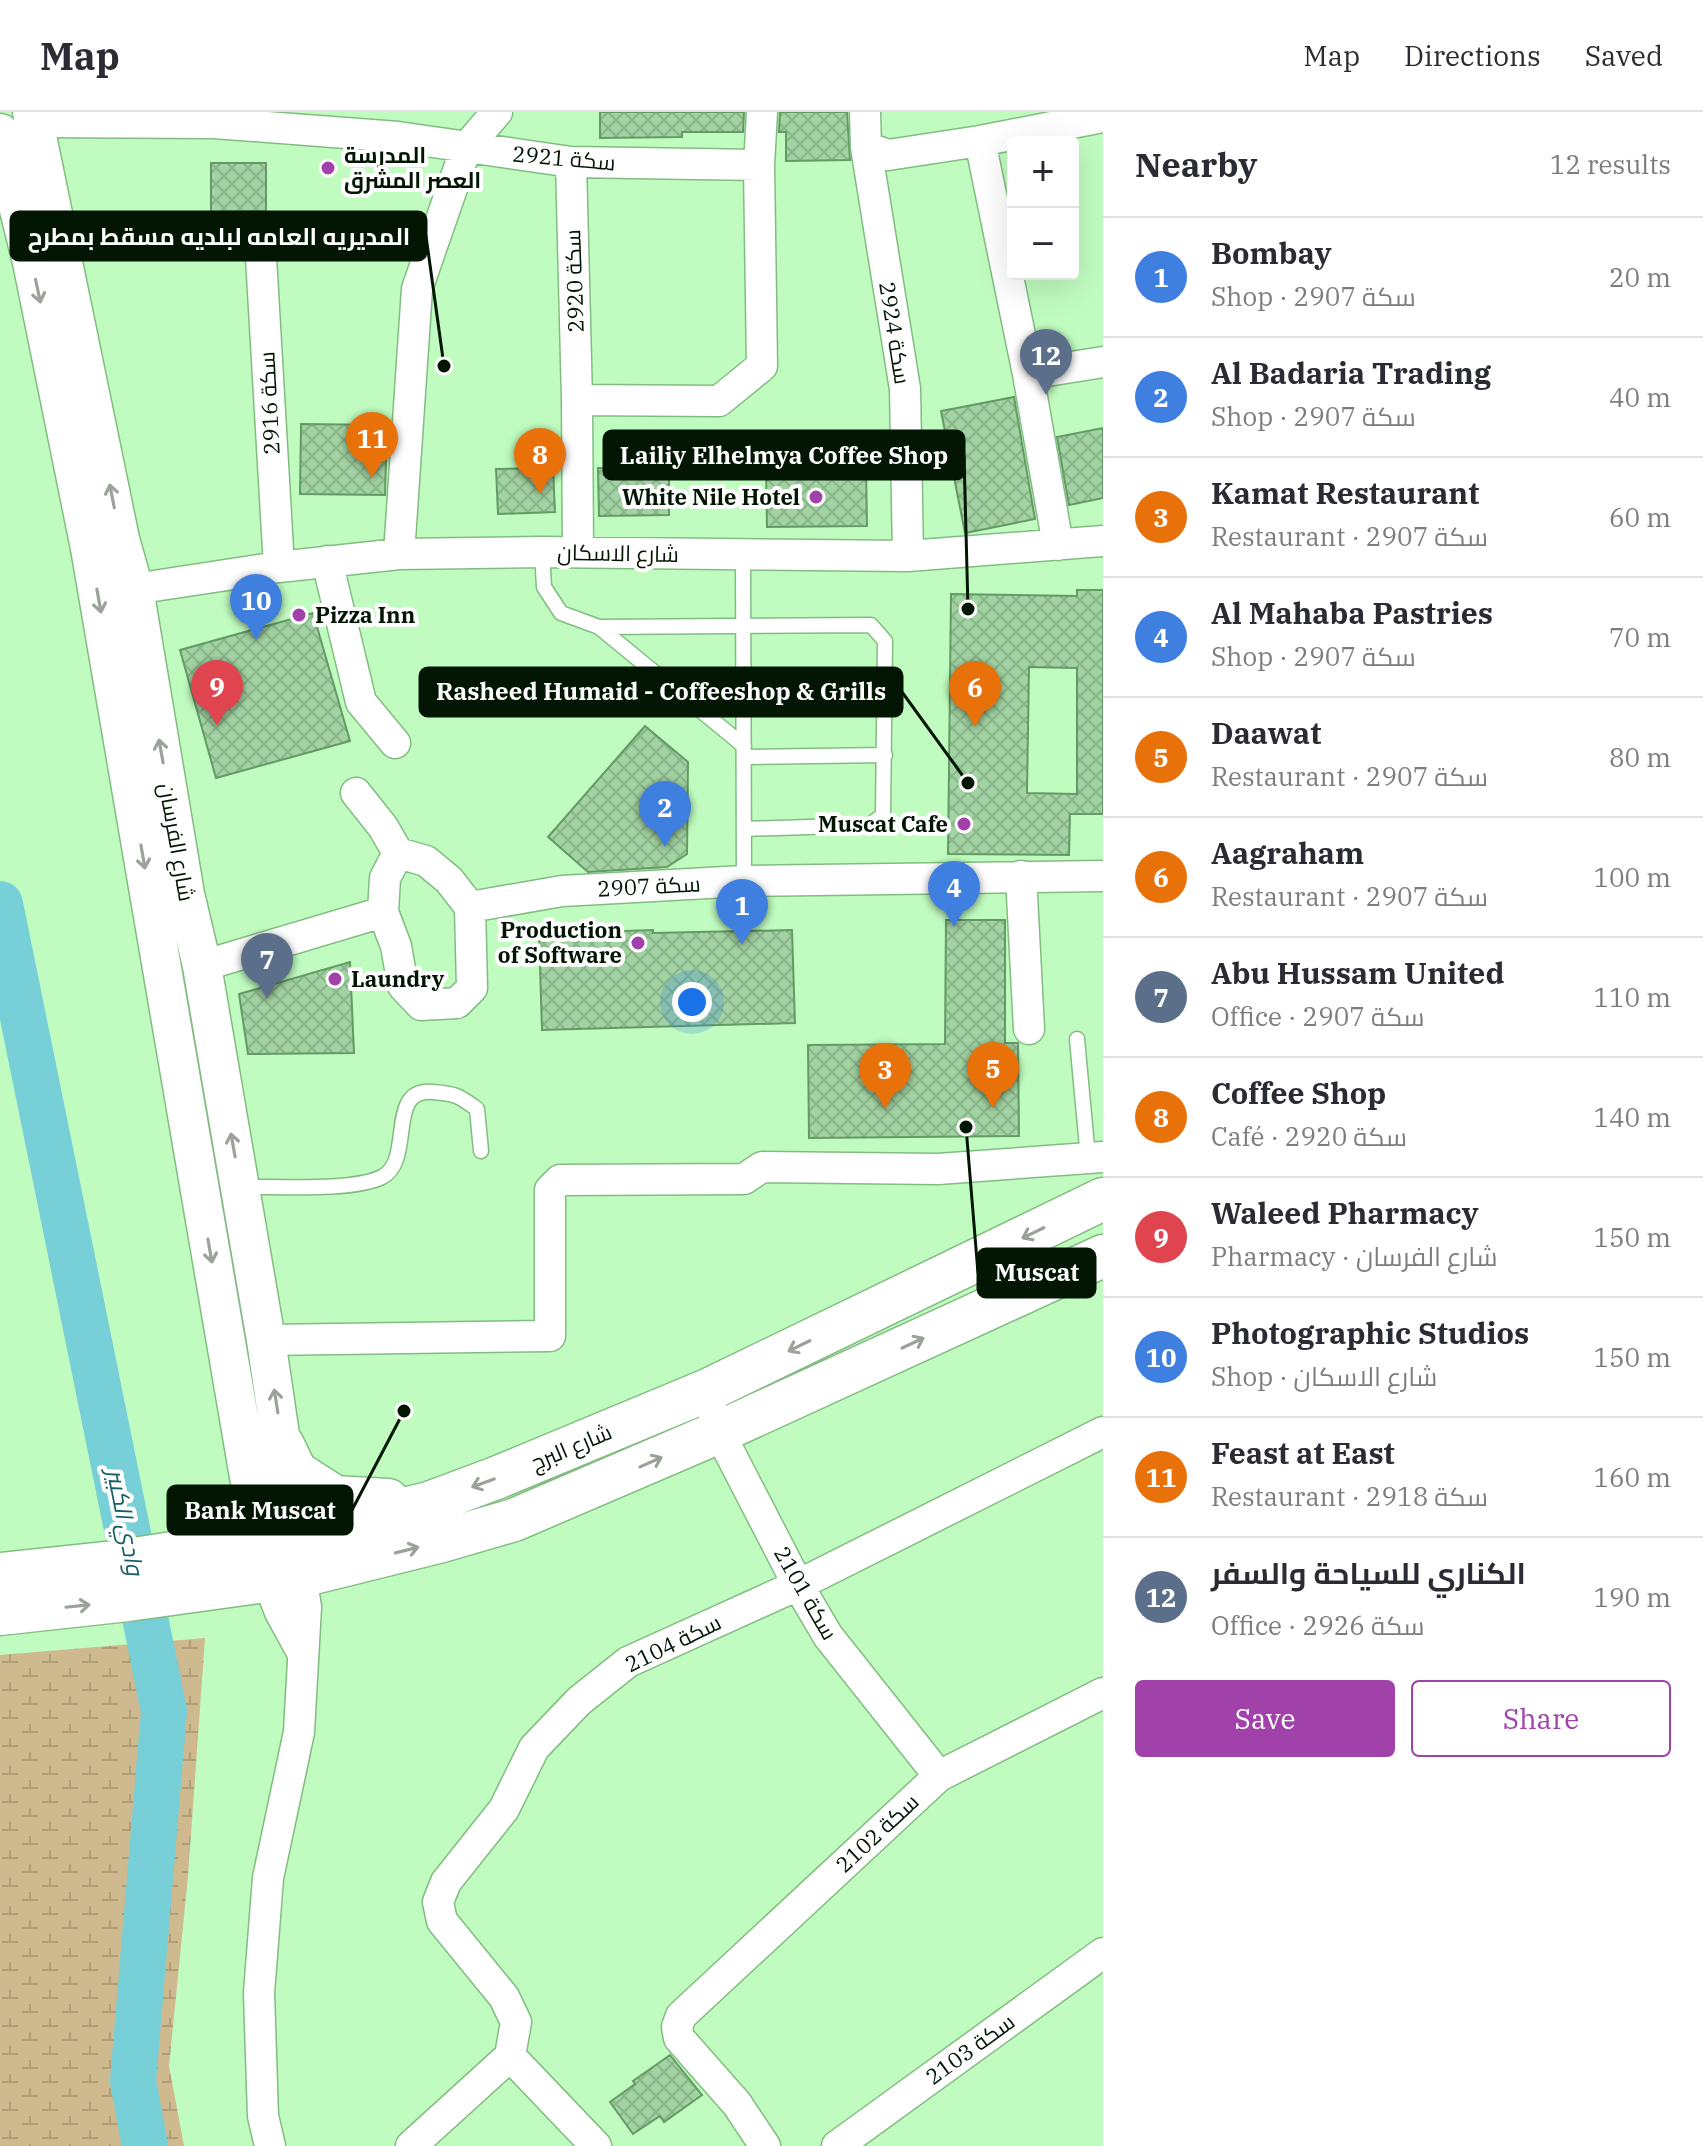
<!DOCTYPE html>
<meta charset="utf-8">
<style>
body{margin:0;font-family:"IBM Plex Serif",Cairo,serif;background:#f7f7f7;color:#2b2b33}
.controls{position:absolute;right:24px;top:24px;display:grid;overflow:hidden;border-radius:8px;box-shadow:0 8px 32px #0002}
.controls button{width:72px;height:72px;display:grid;place-items:center;padding:0;border:0;border-bottom:2px solid #e1e1e2;background:#fff;color:#2b2b33;font:40px sans-serif}
.you{position:absolute;left:692px;top:890px;width:28px;height:28px;margin:-20px;border:6px solid #fff;border-radius:50%;background:#1a73e8;box-shadow:0 0 0 12px #1a73e833}
.badge{display:grid;place-items:center;width:52px;height:52px;border-radius:50%;background:#a142aa;color:#fff;font-size:26px;font-weight:700}
.pin{position:absolute;translate:-50% -66px;filter:drop-shadow(0 2px 4px #0008)}
.pin::after{content:'';position:absolute;top:42px;width:28px;height:24px;background:inherit;clip-path:polygon(0 0,100% 0,50% 100%)}
.list{margin:0;padding:0;list-style:none}
h2{display:flex;justify-content:space-between;align-items:center;height:104px;margin:0;padding:0 32px;font-size:34px}
h2 small{font-size:26px;font-weight:400;color:#7c7c81}
.list li{display:grid;grid-template-columns:52px 1fr auto;gap:24px;align-items:center;box-sizing:border-box;height:120px;padding:0 32px;border-top:2px solid #e1e1e2}
.list b{display:block;font-size:30px;white-space:nowrap}
.list p{margin:0;font-size:26px;white-space:nowrap;color:#7c7c81}
.list em{font-size:26px;font-style:normal;color:#7c7c81}
.actions{display:flex;gap:16px;padding:24px 32px}
.actions a{flex:1;padding:18px 0;border:2px solid #a142aa;border-radius:8px;text-align:center;font-size:28px;color:#a142aa}
.actions .main{background:#a142aa;color:#fff}
.map{position:relative;flex:none;width:1103px;height:2034px;overflow:hidden}
header{display:flex;align-items:center;gap:48px;box-sizing:border-box;height:112px;padding:0 40px;background:#fff;border-bottom:2px solid #e1e1e2}
header strong{font-size:38px}
nav{display:flex;gap:44px;margin-inline-start:auto;font-size:28px}
main{display:flex}
aside{flex:1;background:#fff}
.map>svg:first-child{display:block}
.wetland{fill:url(#wetland-marsh)}
.lines{fill:none;stroke-linecap:round;stroke-linejoin:round}
.river{stroke:#77cfd8;stroke-width:46}
.building{fill:url(#building-cross-hatch);stroke:#639b64;stroke-width:2;fill-rule:evenodd}
.service-casing{stroke:#82bc82;stroke-width:17}
.minor-casing{stroke:#82bc82;stroke-width:33}
.tertiary-casing{stroke:#82bc82;stroke-width:41}
.secondary-casing{stroke:#82bc82;stroke-width:45}
.service{stroke:#fff;stroke-width:14}
.minor{stroke:#fff;stroke-width:30}
.tertiary{stroke:#fff;stroke-width:38}
.secondary{stroke:#fff;stroke-width:42}
.oneway{stroke:#9aa29a}
.poi-dot{fill:#a142aa;stroke:#fff;stroke-width:3}
.labels{text-anchor:middle;stroke-width:8;stroke-linejoin:round;paint-order:stroke}
.poi-label{font-size:22px;font-weight:bold;fill:#021603;stroke:#fff;text-anchor:start}
.street-label{font-size:22px;fill:#021603;stroke:#fff}
.water-label{font-size:24px;font-style:italic;fill:#145e65;stroke:#fff}
.leader{fill:none;stroke:#021603;stroke-width:3}
.callout-dot{fill:#021603;stroke:#fff;stroke-width:3}
.callout{fill:#021603;stroke:#021603;stroke-width:3}
.callout-label{font-size:24px;text-anchor:middle;font-weight:bold;fill:#fff}
</style>
<header>
<strong>Map</strong>
<nav><a>Map</a><a>Directions</a><a>Saved</a></nav>
</header>
<main>
<div class="map">
<svg width="1103" height="2034" viewBox="0 0 1103 2034">
<defs>
<pattern id="wetland-marsh" width="20" height="14" patternUnits="userSpaceOnUse" patternTransform="scale(2)"><rect width="20" height="14" fill="#cfb98e"/><path d="M1 5h8M5 5V1M11 12h8M15 12V8" fill="none" stroke="#b09e79"/></pattern>
<pattern id="building-cross-hatch" width="8" height="8" patternUnits="userSpaceOnUse" patternTransform="scale(2)"><rect width="8" height="8" fill="#a2d3a2"/><path d="M0 0l8 8M0 8l8-8" fill="none" stroke="#8ab48a"/></pattern>
</defs>
<rect width="100%" height="100%" fill="#c0fcc0"/>
<path class="wetland" d="M 205,1526 L 188,1764 L 169,1954 L 184,2034 L 0,2034 L 0,1543 Z"/>
<g class="lines">
<path class="river" d="M 0,792 L 164,1599 L 133,1969 L 145,2034"/>
</g>
<path class="building" d="M 600,0 L 744,0 L 743,20 L 682,20 L 682,25 L 600,26 Z
M 780,0 L 847,0 L 850,48 L 786,49 L 786,20 L 779,20 Z
M 211,51 L 266,51 L 266,99 L 211,100 Z
M 1014,285 L 1035,407 L 965,421 L 941,299 Z
M 301,312 L 387,313 L 385,383 L 300,382 Z
M 1103,316 L 1103,386 L 1069,393 L 1057,325 Z
M 866,355 L 867,414 L 767,415 L 766,356 Z
M 553,356 L 555,400 L 498,402 L 496,357 Z
M 598,356 L 669,356 L 669,403 L 599,404 Z
M 1077,478 L 1103,478 L 1103,702 L 1070,702 L 1069,743 L 948,742 L 951,482 L 1077,484 ZM 1029,555 L 1077,556 L 1077,682 L 1027,681 Z
M 313,501 L 350,629 L 216,666 L 180,538 Z
M 645,614 L 688,650 L 687,742 L 667,755 L 588,760 L 548,725 Z
M 946,808 L 1005,808 L 1005,931 L 1018,931 L 1019,1024 L 809,1026 L 808,933 L 945,932 Z
M 653,818 L 653,821 L 792,818 L 795,911 L 542,918 L 539,822 Z
M 350,850 L 354,941 L 248,942 L 239,882 Z
M 670,1943 L 702,1983 L 664,2010 L 660,2004 L 633,2022 L 610,1990 L 635,1972 L 633,1969 Z"/>
<g class="lines">
<g class="service-casing">
<path id="service" d="M 542,440 L 544,475 L 561,501 L 599,515 L 744,634
M 743,443 L 744,769
M 599,515 L 871,513 L 885,529 L 883,703 L 870,713 L 744,717
M 744,578 L 883,580
M 744,645 L 885,643
M 1077,927 L 1088,1046
M 241,1075 C 276,1074 351,1080 382,1065 C 415,1048 385,975 433,980 C 456,982 458,983 477,997 L 481,1039"/>
</g>
<g class="minor-casing">
<path id="minor" d="M 865,0 L 866,35 L 905,277 L 908,444
M 35,10 L 214,11 L 398,25 L 571,50 L 759,53
M 980,29 L 1028,262 L 1058,433
M 866,35 L 888,43 L 980,29 L 1103,5
M 571,50 L 577,288 L 578,440
M 260,128 L 279,455
M 1028,262 L 1103,250
M 577,288 L 719,289 L 762,254 L 759,53 L 762,0
M 399,442 L 417,177 L 466,36 L 497,0
M 327,449 L 361,590 L 395,631
M 134,477 L 279,455 L 399,442 L 542,440 L 908,444 L 1103,429
M 356,681 L 383,715 L 398,741
M 398,741 L 426,749 L 449,768 L 470,795 L 472,876 L 457,891 L 421,893 L 403,874 L 396,834 L 383,800 L 385,766 Z
M 1021,764 L 1029,917
M 470,795 L 562,779 L 744,769 L 1103,764
M 202,854 L 383,800
M 266,1228 L 550,1224 L 550,1078 L 560,1068 L 744,1067 L 762,1055 L 938,1057 L 1103,1045
M 714,1303 L 719,1320 L 798,1473 L 828,1524 L 939,1664
M 268,1469 L 280,1500 L 303,1542
M 510,1944 L 596,2034
M 270,2034 L 263,2004 L 259,1881 L 268,1766 L 299,1620 L 306,1495 L 301,1464
M 411,2034 L 510,1944 L 516,1910 L 504,1885 L 442,1809 L 438,1790 L 446,1770 L 504,1697 L 534,1636 L 579,1589 L 628,1550 L 798,1473 L 1103,1320
M 765,2034 L 737,1992 L 679,1926 L 677,1915 L 681,1904 L 939,1664 L 1103,1581
M 837,2034 L 1103,1841"/>
</g>
<g class="tertiary-casing">
<path id="tertiary" d="M 32,0 L 120,427 L 134,477 L 185,782 L 202,854 L 266,1228 L 299,1452
M 0,21 L 32,150 L 90,436 L 265,1458"/>
</g>
<g class="secondary-casing">
<path id="secondary" d="M 283,1333 L 296,1360 L 335,1385 L 388,1388
M 0,1462 L 116,1450 L 323,1417 L 429,1391 L 496,1366 L 708,1278 L 1103,1087
M 0,1502 L 128,1488 L 301,1464 L 442,1429 L 514,1408 L 719,1320 L 1103,1144"/>
</g>
<use href="#service" class="service"/>
<use href="#minor" class="minor"/>
<use href="#tertiary" class="tertiary"/>
<use href="#secondary" class="secondary"/>
</g>
<defs><path id="oneway-shaft" d="M-6 0H5M1.5-3L5.5 0L1.5 3" fill="none" stroke-width="1.6" stroke-linecap="round" stroke-linejoin="round" transform="scale(2)"/></defs>
<g class="oneway">
<use href="#oneway-shaft" transform="translate(38 179) rotate(78)"/>
<use href="#oneway-shaft" transform="translate(112 384) rotate(-101)"/>
<use href="#oneway-shaft" transform="translate(99 489) rotate(80)"/>
<use href="#oneway-shaft" transform="translate(161 639) rotate(-100)"/>
<use href="#oneway-shaft" transform="translate(143 745) rotate(80)"/>
<use href="#oneway-shaft" transform="translate(233 1033) rotate(-100)"/>
<use href="#oneway-shaft" transform="translate(1033 1121) rotate(154)"/>
<use href="#oneway-shaft" transform="translate(210 1139) rotate(80)"/>
<use href="#oneway-shaft" transform="translate(913 1231) rotate(-25)"/>
<use href="#oneway-shaft" transform="translate(799 1234) rotate(154)"/>
<use href="#oneway-shaft" transform="translate(276 1289) rotate(-99)"/>
<use href="#oneway-shaft" transform="translate(651 1350) rotate(-24)"/>
<use href="#oneway-shaft" transform="translate(483 1371) rotate(160)"/>
<use href="#oneway-shaft" transform="translate(407 1438) rotate(-14)"/>
<use href="#oneway-shaft" transform="translate(78 1494) rotate(-6)"/>
</g>
<g class="poi-dot">
<circle cx="328" cy="56" r="8"/>
<circle cx="816" cy="385" r="8"/>
<circle cx="299" cy="503" r="8"/>
<circle cx="964" cy="712" r="8"/>
<circle cx="638" cy="831" r="8"/>
<circle cx="335" cy="867" r="8"/>
</g>
<g class="labels">
<g class="poi-label">
<text x="344" y="51">المدرسة<tspan x="344" dy="25">العصر المشرق</tspan></text>
<text x="800" y="393" text-anchor="end">White Nile Hotel</text>
<text x="315" y="511">Pizza Inn</text>
<text x="948" y="720" text-anchor="end">Muscat Cafe</text>
<text x="622" y="826" text-anchor="end">Production<tspan x="622" dy="25">of Software</tspan></text>
<text x="351" y="875">Laundry</text>
</g>
<g class="street-label">
<text transform="translate(564 46) rotate(5)" y="8">سكة 2921</text>
<text transform="translate(574 169) rotate(-92)" y="8">سكة 2920</text>
<text transform="translate(895 221) rotate(81)" y="8">سكة 2924</text>
<text transform="translate(269 291) rotate(-93)" y="8">سكة 2916</text>
<text transform="translate(618 441) rotate(1)" y="8">شارع الاسكان</text>
<text transform="translate(177 730) rotate(80)" y="8">شارع الفرسان</text>
<text transform="translate(649 774) rotate(-3)" y="8">سكة 2907</text>
<text transform="translate(571 1335) rotate(-23)" y="8">شارع البرج</text>
<text transform="translate(806 1481) rotate(60)" y="8">سكة 2101</text>
<text transform="translate(673 1531) rotate(-26)" y="8">سكة 2104</text>
<text transform="translate(877 1721) rotate(-43)" y="8">سكة 2102</text>
<text transform="translate(970 1937) rotate(-36)" y="8">سكة 2103</text>
</g>
<g class="water-label">
<text transform="translate(125 1410) rotate(79)" y="8">وادي الكبير</text>
</g>
</g>
<path class="leader" d="M444 254L426 124M968 497L964 343M968 671L902 580M966 1015L978 1161M404 1299L352 1398"/>
<g class="callout-dot">
<circle cx="444" cy="254" r="8"/>
<circle cx="968" cy="497" r="8"/>
<circle cx="968" cy="671" r="8"/>
<circle cx="966" cy="1015" r="8"/>
<circle cx="404" cy="1299" r="8"/>
</g>
<g class="callout">
<rect x="11" y="100" width="415" height="48" rx="8"/>
<rect x="604" y="319" width="360" height="48" rx="8"/>
<rect x="420" y="556" width="482" height="48" rx="8"/>
<rect x="978" y="1137" width="117" height="48" rx="8"/>
<rect x="168" y="1374" width="184" height="48" rx="8"/>
</g>
<g class="callout-label">
<text x="219" y="133">المديريه العامه لبلديه مسقط بمطرح</text>
<text x="784" y="352">Lailiy Elhelmya Coffee Shop</text>
<text x="661" y="588">Rasheed Humaid - Coffeeshop &amp; Grills</text>
<text x="1037" y="1169">Muscat</text>
<text x="260" y="1407">Bank Muscat</text>
</g>
</svg>
<div class="controls">
<button>+</button>
<button>−</button>
</div>
<div class="you"></div>
<div class="pin badge" style="left:742px;top:833px;background:#3f7fe0">1</div>
<div class="pin badge" style="left:665px;top:735px;background:#3f7fe0">2</div>
<div class="pin badge" style="left:885px;top:997px;background:#e8710a">3</div>
<div class="pin badge" style="left:954px;top:815px;background:#3f7fe0">4</div>
<div class="pin badge" style="left:993px;top:996px;background:#e8710a">5</div>
<div class="pin badge" style="left:975px;top:615px;background:#e8710a">6</div>
<div class="pin badge" style="left:267px;top:887px;background:#5c6f8a">7</div>
<div class="pin badge" style="left:540px;top:382px;background:#e8710a">8</div>
<div class="pin badge" style="left:217px;top:614px;background:#e0444e">9</div>
<div class="pin badge" style="left:256px;top:528px;background:#3f7fe0">10</div>
<div class="pin badge" style="left:372px;top:366px;background:#e8710a">11</div>
<div class="pin badge" style="left:1046px;top:283px;background:#5c6f8a">12</div>
</div>
<aside>
<h2>Nearby<small>12 results</small></h2>
<ul class="list">
<li><span class="badge" style="background:#3f7fe0">1</span><div><b>Bombay</b><p>Shop · سكة 2907</p></div><em>20 m</em></li>
<li><span class="badge" style="background:#3f7fe0">2</span><div><b>Al Badaria Trading</b><p>Shop · سكة 2907</p></div><em>40 m</em></li>
<li><span class="badge" style="background:#e8710a">3</span><div><b>Kamat Restaurant</b><p>Restaurant · سكة 2907</p></div><em>60 m</em></li>
<li><span class="badge" style="background:#3f7fe0">4</span><div><b>Al Mahaba Pastries</b><p>Shop · سكة 2907</p></div><em>70 m</em></li>
<li><span class="badge" style="background:#e8710a">5</span><div><b>Daawat</b><p>Restaurant · سكة 2907</p></div><em>80 m</em></li>
<li><span class="badge" style="background:#e8710a">6</span><div><b>Aagraham</b><p>Restaurant · سكة 2907</p></div><em>100 m</em></li>
<li><span class="badge" style="background:#5c6f8a">7</span><div><b>Abu Hussam United</b><p>Office · سكة 2907</p></div><em>110 m</em></li>
<li><span class="badge" style="background:#e8710a">8</span><div><b>Coffee Shop</b><p>Café · سكة 2920</p></div><em>140 m</em></li>
<li><span class="badge" style="background:#e0444e">9</span><div><b>Waleed Pharmacy</b><p>Pharmacy · شارع الفرسان</p></div><em>150 m</em></li>
<li><span class="badge" style="background:#3f7fe0">10</span><div><b>Photographic Studios</b><p>Shop · شارع الاسكان</p></div><em>150 m</em></li>
<li><span class="badge" style="background:#e8710a">11</span><div><b>Feast at East</b><p>Restaurant · سكة 2918</p></div><em>160 m</em></li>
<li><span class="badge" style="background:#5c6f8a">12</span><div><b>الكناري للسياحة والسفر</b><p>Office · سكة 2926</p></div><em>190 m</em></li>
</ul>
<div class="actions"><a class="main">Save</a><a>Share</a></div>
</aside>
</main>
